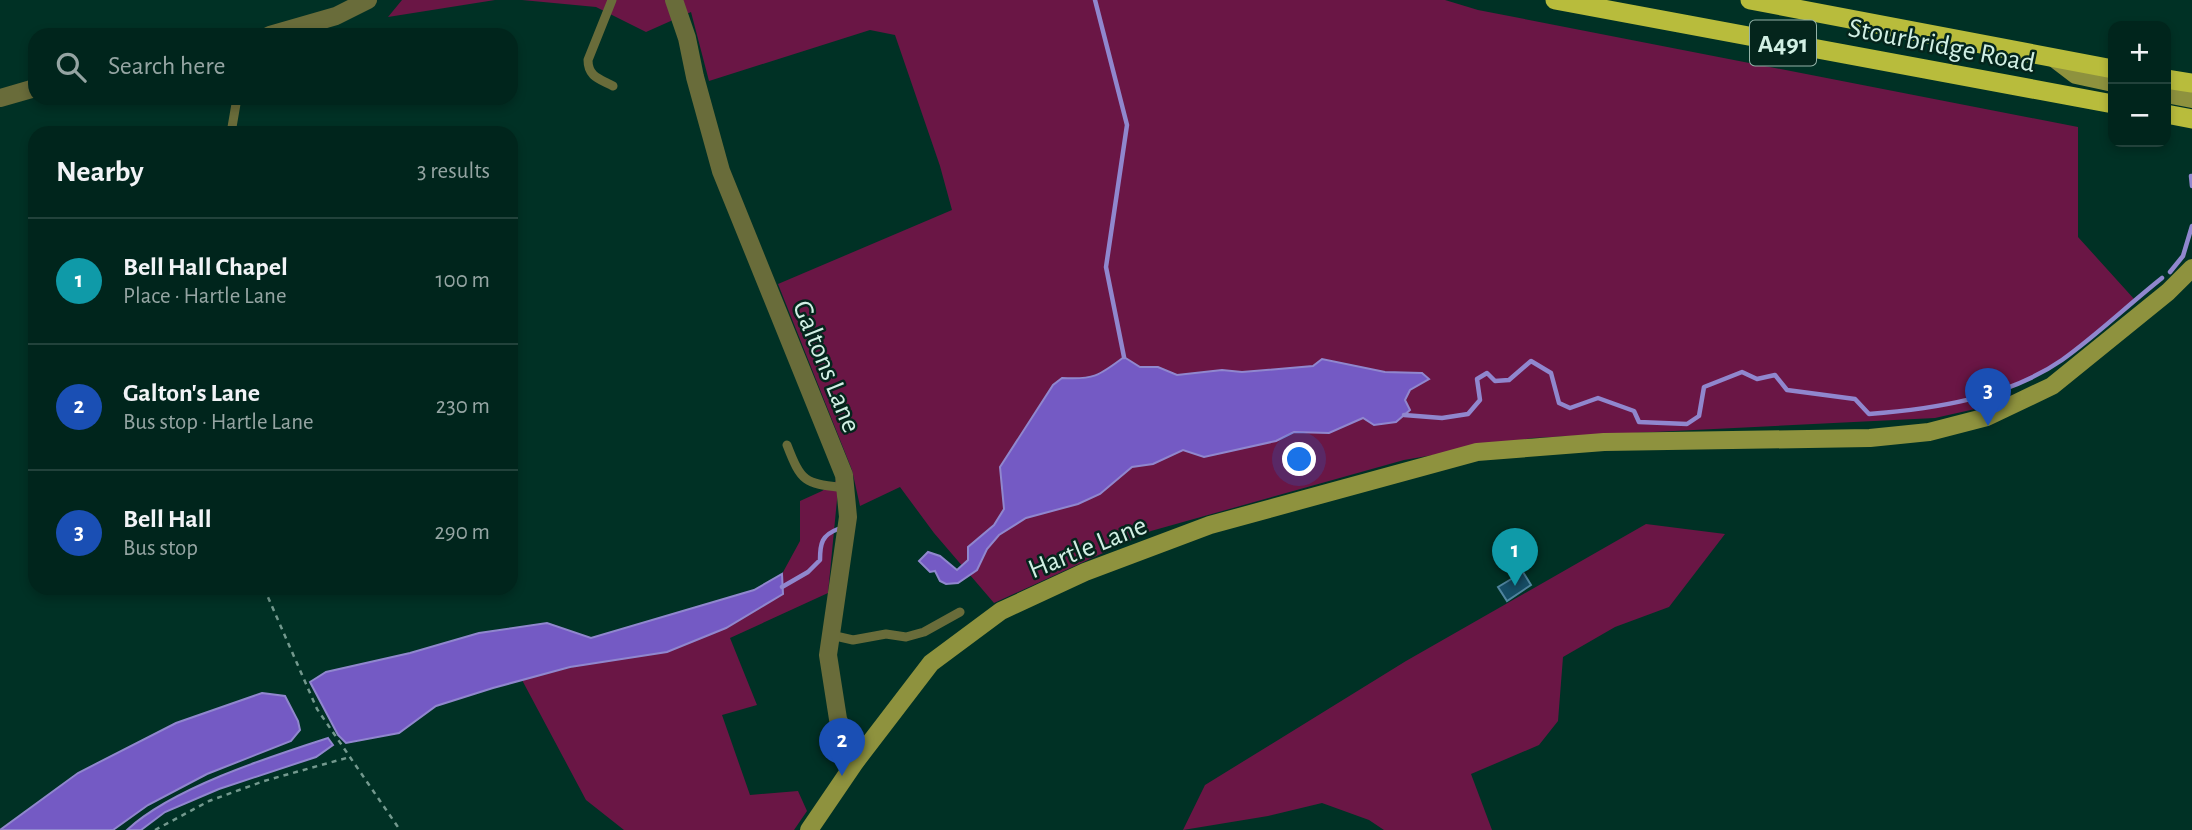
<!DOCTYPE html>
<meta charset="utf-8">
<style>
body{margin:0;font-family:"Alegreya Sans",sans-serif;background:#0a2d25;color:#f1f3f6}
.controls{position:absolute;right:21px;top:21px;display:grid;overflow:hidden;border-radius:14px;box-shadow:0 4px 10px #0003}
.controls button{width:63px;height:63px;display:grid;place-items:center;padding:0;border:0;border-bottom:2px solid #22423b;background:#00251c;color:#f1f3f6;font:35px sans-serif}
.you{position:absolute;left:1300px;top:460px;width:24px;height:24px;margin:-18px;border:5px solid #fff;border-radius:50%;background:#1a73e8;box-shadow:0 0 0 10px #1a73e833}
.badge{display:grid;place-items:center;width:46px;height:46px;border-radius:50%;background:#b45309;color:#fff;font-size:23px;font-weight:700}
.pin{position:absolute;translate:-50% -58px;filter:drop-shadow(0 2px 4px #0008)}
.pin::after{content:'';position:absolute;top:37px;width:24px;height:21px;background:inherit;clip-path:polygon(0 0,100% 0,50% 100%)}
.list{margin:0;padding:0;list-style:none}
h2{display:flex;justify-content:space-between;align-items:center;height:91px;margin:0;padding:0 28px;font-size:30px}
h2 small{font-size:23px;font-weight:400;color:#95a5a3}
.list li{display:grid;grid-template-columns:46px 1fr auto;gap:21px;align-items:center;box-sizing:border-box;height:126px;padding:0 28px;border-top:2px solid #22423b}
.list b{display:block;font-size:26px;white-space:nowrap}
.list p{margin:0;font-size:23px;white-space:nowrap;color:#95a5a3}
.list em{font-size:23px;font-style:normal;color:#95a5a3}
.icon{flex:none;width:38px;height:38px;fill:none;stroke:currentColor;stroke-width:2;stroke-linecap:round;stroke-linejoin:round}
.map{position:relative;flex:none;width:2192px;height:830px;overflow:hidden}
.search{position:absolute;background:#00251c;box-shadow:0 4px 10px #0003;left:28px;top:28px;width:490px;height:77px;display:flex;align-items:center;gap:18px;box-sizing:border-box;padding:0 24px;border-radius:21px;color:#95a5a3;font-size:26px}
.panel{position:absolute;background:#00251c;box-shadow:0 4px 10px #0003;left:28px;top:126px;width:490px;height:469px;border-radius:21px}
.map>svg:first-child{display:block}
.green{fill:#6a1645}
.water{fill:#745ac4;stroke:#9087ce;stroke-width:2}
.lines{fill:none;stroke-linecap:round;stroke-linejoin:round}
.stream{stroke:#9087ce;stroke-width:4.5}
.building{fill:#164d65;stroke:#4f849e;stroke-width:2}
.path{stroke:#73998e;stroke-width:2.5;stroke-dasharray:5 5;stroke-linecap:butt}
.service{stroke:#696c3a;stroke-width:9}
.minor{stroke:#696c3a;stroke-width:18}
.secondary{stroke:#8e923e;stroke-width:18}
.trunk{stroke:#b8bc3c;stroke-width:19}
.labels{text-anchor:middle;stroke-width:5;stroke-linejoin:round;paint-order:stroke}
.shield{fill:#04251c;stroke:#94b2a8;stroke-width:2}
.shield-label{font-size:26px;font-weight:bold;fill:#d1efe4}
.street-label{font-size:28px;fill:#d1efe4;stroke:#04251c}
</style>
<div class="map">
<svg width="2192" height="830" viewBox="0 0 2192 830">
<rect width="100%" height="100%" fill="#003125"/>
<path class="green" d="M 402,0 L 495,0 L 388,17 Z
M 522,0 L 1445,0 L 1478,10 L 2078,127 L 2078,237 L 2135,300 L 2061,360 L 1975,409 L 1935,418 L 1532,438 L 1404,460 L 1151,531 L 994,603 L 934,533 L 900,487 L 860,506 L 852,470 L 778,284 L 952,210 L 940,166 L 895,35 L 870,30 L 709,81 L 691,12 L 646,32 L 596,7 Z
M 839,479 L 828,593 L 730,638 L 757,705 L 722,715 L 750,795 L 798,791 L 807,811 L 794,830 L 624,830 L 586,800 L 522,680 L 726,628 L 783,594 L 782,574 L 800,541 L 800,501 L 822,491 Z
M 1646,524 L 1725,534 L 1669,607 L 1615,627 L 1563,657 L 1558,721 L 1539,745 L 1471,774 L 1492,830 L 1384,830 L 1369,820 L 1322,803 L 1268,816 L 1183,830 L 1205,785 L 1406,661 Z"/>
<path class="water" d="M 1124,357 L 1140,367 L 1158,367 L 1177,375 L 1222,370 L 1242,372 L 1313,366 L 1322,359 L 1385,372 L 1422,373 L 1429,379 L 1410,390 L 1405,400 L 1410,410 L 1396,422 L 1374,425 L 1363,418 L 1329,433 L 1294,432 L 1276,441 L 1204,457 L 1183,450 L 1153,464 L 1132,467 L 1100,494 L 1078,504 L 1026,518 L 999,535 L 987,549 L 977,570 L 958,583 L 946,584 L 940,581 L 935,571 L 930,572 L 919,561 L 928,552 L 940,556 L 957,570 L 968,560 L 968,547 L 994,525 L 1004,509 L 1000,467 L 1053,385 L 1062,378 C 1093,380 1099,376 1124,357 Z
M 782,574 L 783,594 L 726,628 L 667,652 L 570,667 L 493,688 L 436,706 L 399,733 L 346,743 L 338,735 L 310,682 L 326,672 L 410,653 L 479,633 L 547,623 L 591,638 L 754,590 Z
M 262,693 L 285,696 L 298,721 L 300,730 L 291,741 L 207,774 L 148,805 L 113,830 L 0,830 L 78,773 L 176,723 Z
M 328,738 L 333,745 L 316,757 L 219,789 L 165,812 L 141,830 L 127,830 C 172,788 269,757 328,738 Z"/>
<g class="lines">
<path class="stream" d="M 1095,0 L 1127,125 L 1106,267 L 1124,357
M 2191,176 L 2192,186
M 2170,272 L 2183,256 L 2192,226
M 1404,415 L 1442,418 L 1468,414 L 1480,400 L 1477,379 L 1487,373 L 1495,381 L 1509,380 L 1531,361 L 1551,373 L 1559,403 L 1570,408 L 1598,398 L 1634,411 L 1639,422 L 1687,424 L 1699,416 L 1704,387 L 1742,372 L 1757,379 L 1775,375 L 1787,390 L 1855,399 L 1869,414 C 1934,409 2007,398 2062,360 C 2097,335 2128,305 2162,278
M 782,587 L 808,572 L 820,560 C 820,543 822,535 838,529"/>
</g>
<path class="building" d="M 1523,572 L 1531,585 L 1507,601 L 1498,587 Z"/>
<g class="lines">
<path class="path" d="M 264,588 L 317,709 L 400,830
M 155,830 L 209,801 L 264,781 L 350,757"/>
<path class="service" d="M 612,0 L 588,60 C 588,77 600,79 613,86
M 231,133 L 237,98
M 787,445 C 802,484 805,483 845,488
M 831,635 L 853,640 L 886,634 L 906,637 L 924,632 L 960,612"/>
<path class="minor" d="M 674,0 L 687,38 L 695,77 L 721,171 L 844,475 L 848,517 L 828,655 L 838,719 L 856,761
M 270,35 L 336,16 L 368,0
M 0,98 L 35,88"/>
<path class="secondary" d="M 2055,59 L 2076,75 L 2113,83
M 2166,94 L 2192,99
M 809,830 L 856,761 L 931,663 L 1001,611 L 1085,572 L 1210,525 L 1477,452 L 1604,442 L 1870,438 L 1929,432 L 1987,417 L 2052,386 L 2168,292 L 2192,268"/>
<path class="trunk" d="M 1555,0 L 2113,104
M 1750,0 L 2113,69
M 2166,79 L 2192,83
M 2166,114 L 2192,119"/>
</g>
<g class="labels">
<rect class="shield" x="1750" y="20.5" width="66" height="45" rx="5"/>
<g class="shield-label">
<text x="1783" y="52">A491</text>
</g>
<g class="street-label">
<text transform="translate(1942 44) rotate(11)" y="10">Stourbridge Road</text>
<text transform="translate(828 366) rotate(68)" y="10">Galtons Lane</text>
<text transform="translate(1087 546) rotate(-22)" y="10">Hartle Lane</text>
</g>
</g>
</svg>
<div class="controls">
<button>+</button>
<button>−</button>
</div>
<div class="you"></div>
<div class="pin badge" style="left:1515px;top:586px;background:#0f9aa8">1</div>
<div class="pin badge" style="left:842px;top:776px;background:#1a4fb4">2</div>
<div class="pin badge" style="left:1988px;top:426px;background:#1a4fb4">3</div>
<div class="search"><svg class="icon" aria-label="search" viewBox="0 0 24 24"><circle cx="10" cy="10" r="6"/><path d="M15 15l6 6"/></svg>Search here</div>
<section class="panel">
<h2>Nearby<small>3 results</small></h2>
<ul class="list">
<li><span class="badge" style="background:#0f9aa8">1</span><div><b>Bell Hall Chapel</b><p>Place · Hartle Lane</p></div><em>100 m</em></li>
<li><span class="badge" style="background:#1a4fb4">2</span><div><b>Galton's Lane</b><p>Bus stop · Hartle Lane</p></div><em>230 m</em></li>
<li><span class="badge" style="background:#1a4fb4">3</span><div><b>Bell Hall</b><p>Bus stop</p></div><em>290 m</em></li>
</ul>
</section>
</div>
